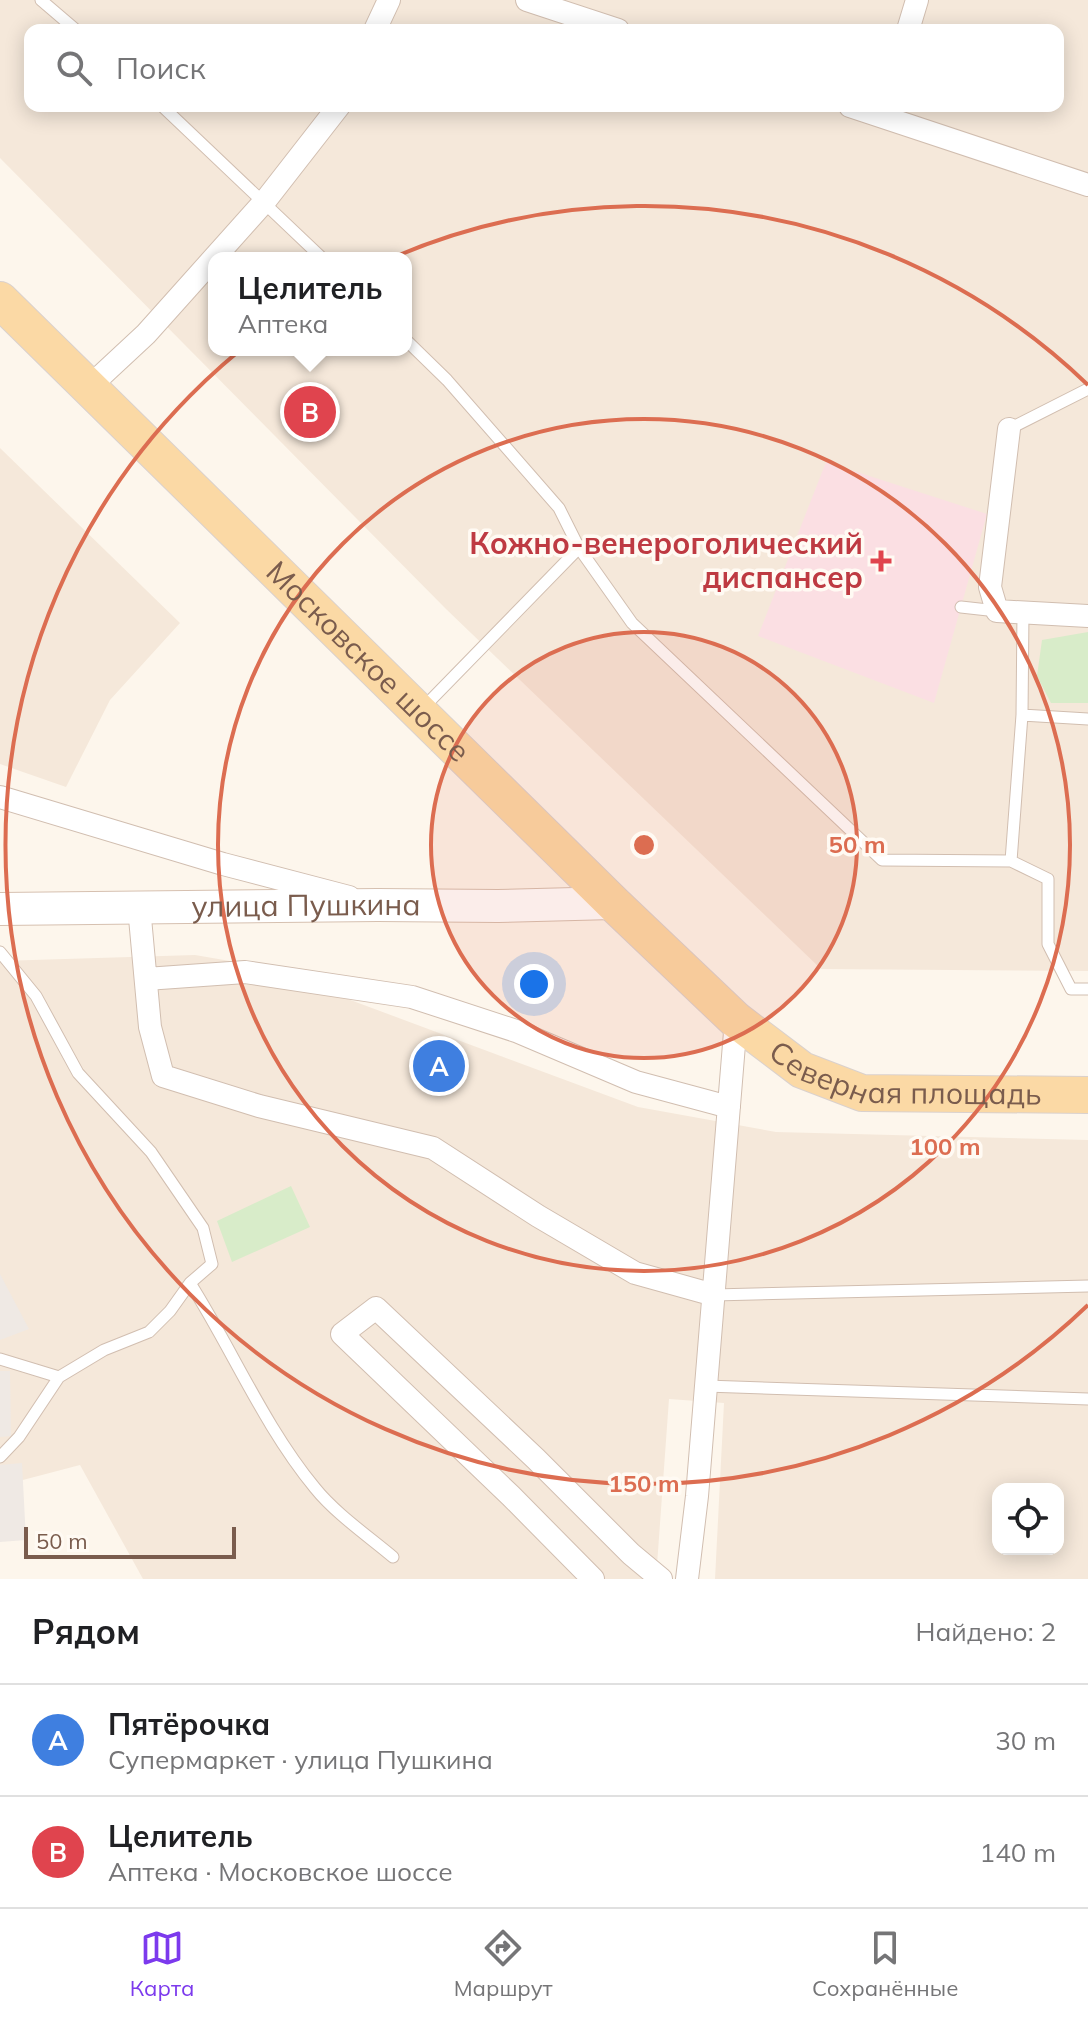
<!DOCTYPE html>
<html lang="ru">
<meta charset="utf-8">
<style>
body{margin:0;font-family:Mulish,sans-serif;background:#f2f2f2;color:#202124}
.controls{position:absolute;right:24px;bottom:24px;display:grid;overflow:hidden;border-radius:16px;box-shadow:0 4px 20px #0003}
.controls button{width:72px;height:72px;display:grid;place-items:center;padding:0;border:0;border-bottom:2px solid #e0e0e0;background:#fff;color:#202124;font:40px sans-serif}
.scale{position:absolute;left:24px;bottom:20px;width:212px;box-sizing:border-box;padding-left:8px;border:4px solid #7a5c4d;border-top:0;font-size:22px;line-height:28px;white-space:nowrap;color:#7a5c4d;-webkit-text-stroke:6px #fffaf3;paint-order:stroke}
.you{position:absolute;left:534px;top:984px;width:28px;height:28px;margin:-20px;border:6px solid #fff;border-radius:50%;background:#1a73e8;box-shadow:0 0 0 12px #1a73e833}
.badge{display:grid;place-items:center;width:52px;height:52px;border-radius:50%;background:#7c3aed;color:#fff;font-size:26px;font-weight:700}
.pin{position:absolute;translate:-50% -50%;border:4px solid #fff;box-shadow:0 2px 8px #0006}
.popup{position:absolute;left:208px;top:252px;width:204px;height:104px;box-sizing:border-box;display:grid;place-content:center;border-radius:16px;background:#fff;filter:drop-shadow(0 2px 6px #0005);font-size:26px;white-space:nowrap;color:#757577}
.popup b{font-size:30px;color:#202124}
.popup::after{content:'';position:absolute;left:50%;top:100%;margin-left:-16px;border:16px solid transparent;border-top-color:#fff}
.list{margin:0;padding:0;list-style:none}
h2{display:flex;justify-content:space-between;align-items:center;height:104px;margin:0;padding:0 32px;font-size:34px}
h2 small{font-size:26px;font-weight:400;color:#757577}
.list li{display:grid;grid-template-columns:52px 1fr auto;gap:24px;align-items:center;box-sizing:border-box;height:112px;padding:0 32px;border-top:2px solid #e0e0e0}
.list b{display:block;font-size:30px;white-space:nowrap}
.list p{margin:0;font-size:26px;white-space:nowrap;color:#757577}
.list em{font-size:26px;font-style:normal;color:#757577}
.icon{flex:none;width:44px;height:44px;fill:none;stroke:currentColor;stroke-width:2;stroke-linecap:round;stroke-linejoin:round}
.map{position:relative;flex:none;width:1088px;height:1579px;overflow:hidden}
.search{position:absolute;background:#fff;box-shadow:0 4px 20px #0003;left:24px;right:24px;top:24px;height:88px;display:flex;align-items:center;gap:20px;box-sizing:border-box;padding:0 28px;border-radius:16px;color:#757577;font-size:30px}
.sheet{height:328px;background:#fff}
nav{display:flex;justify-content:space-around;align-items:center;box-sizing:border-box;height:112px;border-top:2px solid #e0e0e0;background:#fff;font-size:22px;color:#757577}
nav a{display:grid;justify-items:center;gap:4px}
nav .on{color:#7c3aed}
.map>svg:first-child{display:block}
.residential{fill:#f5e8da;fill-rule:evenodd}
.industrial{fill:#efe9e4}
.medical{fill:#fbdfe3}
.green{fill:#d8ecc9}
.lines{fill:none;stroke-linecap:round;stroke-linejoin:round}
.lane-casing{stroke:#d1beb0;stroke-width:13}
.street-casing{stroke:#d1beb0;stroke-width:24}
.secondary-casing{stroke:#d6c0b0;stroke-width:34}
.primary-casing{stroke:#dad1cd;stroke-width:38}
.lane{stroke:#fff;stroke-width:11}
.street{stroke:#fff;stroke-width:22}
.secondary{stroke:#fff;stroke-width:32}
.primary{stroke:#fbd9a5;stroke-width:36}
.ring{fill:none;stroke:#dc6d51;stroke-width:4}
.health-dot{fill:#e0444e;stroke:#fffaf3;stroke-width:3}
.labels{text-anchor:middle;stroke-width:7;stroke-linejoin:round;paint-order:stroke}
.health-label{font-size:30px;font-weight:bold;fill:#be3a42;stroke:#fffaf3;text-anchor:end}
.street-label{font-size:30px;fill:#7a5c4d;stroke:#fffaf3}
.centre{fill:#dc6d51;stroke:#fffaf3;stroke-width:4}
.ring-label{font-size:24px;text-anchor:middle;font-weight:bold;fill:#dc6d51;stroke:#fffaf3;stroke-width:7;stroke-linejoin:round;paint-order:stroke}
</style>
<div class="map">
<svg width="1088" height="1579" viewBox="0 0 1088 1579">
<rect width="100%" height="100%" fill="#fdf6ec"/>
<path class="residential" d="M 0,0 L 1088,0 L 1088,971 L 821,969 L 446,609 L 0,158 ZM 30,30 L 1058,30 L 1058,106 L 30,106 ZM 214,258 L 406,258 L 406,350 L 214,350 Z
M 0,448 L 180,623 L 110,700 L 66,787 L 0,764 Z
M 195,955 L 259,966 L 638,1107 L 776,1132 L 1088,1140 L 1088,1579 L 715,1579 L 724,1403 L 669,1399 L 656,1579 L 143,1579 L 80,1465 L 0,1486 L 0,961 ZM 998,1489 L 1058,1489 L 1058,1549 L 998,1549 Z"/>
<path class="industrial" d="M 0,1274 L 29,1329 L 0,1340 Z
M 0,1371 L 10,1371 L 11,1436 L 0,1437 Z
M 22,1463 L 26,1540 L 0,1542 L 0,1465 Z"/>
<path class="medical" d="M 826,462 L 987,514 L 934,703 L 758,636 Z"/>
<path class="green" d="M 1088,632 L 1088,703 L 1051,703 L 1037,676 L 1042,640 Z
M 291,1186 L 310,1227 L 232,1262 L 217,1221 Z"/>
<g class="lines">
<g class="lane-casing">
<path id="lane" d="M 41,0 L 76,30
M 162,106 L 322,258
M 406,340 L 447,380 L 559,508 L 579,548 L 632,623 L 882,860 L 1011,861 L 1022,715 L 1023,612
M 1009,429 L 1088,389
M 961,607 L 997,611
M 422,709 L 579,548
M 1022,715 L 1088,719
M 1011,861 L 1048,879 L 1048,944 L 1071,989 L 1088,989
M 0,952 L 36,996 L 78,1073 L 151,1152 L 203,1228 L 212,1264 L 190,1283 L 170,1311 L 149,1332 L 104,1350 L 59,1377
M 190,1283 C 233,1351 264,1426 315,1488 C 335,1513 368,1536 393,1557
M 714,1295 L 1088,1286
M 0,1359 L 59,1377 L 19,1437 L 0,1457
M 706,1386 L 1088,1399"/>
</g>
<g class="street-casing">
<path id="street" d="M 527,0 L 618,30
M 375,30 L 389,0
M 908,30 L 917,0
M 850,106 L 1088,185
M 89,387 L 146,334 L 265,201 L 339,106
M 1009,429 L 990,587 L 997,611 L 1088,616
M 0,797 L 223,864 L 349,897
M 139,907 L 150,1027 L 163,1076 L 259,1106 L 433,1148 L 538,1216 L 635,1273 L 714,1295
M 146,979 L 245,972 L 412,997 L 516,1031 L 636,1082 L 729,1107
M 593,1579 L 511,1496 L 342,1334 L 376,1308 L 536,1459 L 631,1554 L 661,1579
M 687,1579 L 697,1496 L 736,1020"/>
</g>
<g class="secondary-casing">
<g id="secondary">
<path id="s1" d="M 0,909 L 378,905 L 498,906 L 613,903"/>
</g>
</g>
<g class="primary-casing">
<g id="primary">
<path id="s2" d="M 0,300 L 613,903 L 736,1020 L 802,1070 L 862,1093 L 1088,1095"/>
</g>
</g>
<use href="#lane" class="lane"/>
<use href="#street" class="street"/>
<use href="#secondary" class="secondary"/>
<use href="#primary" class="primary"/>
</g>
<circle cx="644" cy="845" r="213" fill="#dc6d51" fill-opacity=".12"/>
<g class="ring">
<circle cx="644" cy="845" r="213"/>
<circle cx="644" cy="845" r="426"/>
<path d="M1088 1305A639 639 0 1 1 1088 385"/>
</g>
<path class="health-dot" d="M877 549h8v8h8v8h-8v8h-8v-8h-8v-8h8z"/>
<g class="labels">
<g class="health-label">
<text x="863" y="554">Кожно-венероголический<tspan x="863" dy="34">диспансер</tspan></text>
</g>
<g class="street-label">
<text dy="10" stroke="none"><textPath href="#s2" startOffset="516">Московское шоссе</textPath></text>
<text dy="10" stroke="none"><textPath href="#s1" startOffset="306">улица Пушкина</textPath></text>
<text dy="10" stroke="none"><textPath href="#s2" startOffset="1216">Северная площадь</textPath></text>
</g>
</g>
<circle cx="644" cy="845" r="12" class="centre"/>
<g class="ring-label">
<text x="857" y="853">50 m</text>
<text x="945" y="1155">100 m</text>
<text x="644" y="1492">150 m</text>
</g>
</svg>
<div class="controls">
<button><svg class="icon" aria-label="locate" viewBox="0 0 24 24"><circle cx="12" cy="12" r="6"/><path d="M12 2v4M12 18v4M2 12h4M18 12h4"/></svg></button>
</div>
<div class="scale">50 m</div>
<div class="you"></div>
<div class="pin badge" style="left:439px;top:1066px;background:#3f7fe0">A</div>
<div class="pin badge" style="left:310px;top:412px;background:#e0444e">B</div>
<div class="popup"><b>Целитель</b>Аптека</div>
<div class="search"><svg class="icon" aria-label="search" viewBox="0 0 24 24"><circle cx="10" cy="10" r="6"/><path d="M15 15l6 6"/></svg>Поиск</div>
</div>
<section class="sheet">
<h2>Рядом<small>Найдено: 2</small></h2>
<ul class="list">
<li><span class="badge" style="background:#3f7fe0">A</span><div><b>Пятёрочка</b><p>Супермаркет · улица Пушкина</p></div><em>30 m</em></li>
<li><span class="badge" style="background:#e0444e">B</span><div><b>Целитель</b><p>Аптека · Московское шоссе</p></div><em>140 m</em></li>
</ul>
</section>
<nav>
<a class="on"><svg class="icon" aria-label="map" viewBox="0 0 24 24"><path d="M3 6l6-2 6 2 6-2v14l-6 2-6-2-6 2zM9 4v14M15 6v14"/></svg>Карта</a>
<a><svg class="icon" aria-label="directions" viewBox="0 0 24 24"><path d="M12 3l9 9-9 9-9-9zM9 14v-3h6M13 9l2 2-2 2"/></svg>Маршрут</a>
<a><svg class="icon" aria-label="saved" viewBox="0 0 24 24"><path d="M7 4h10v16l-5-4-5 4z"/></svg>Сохранённые</a>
</nav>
